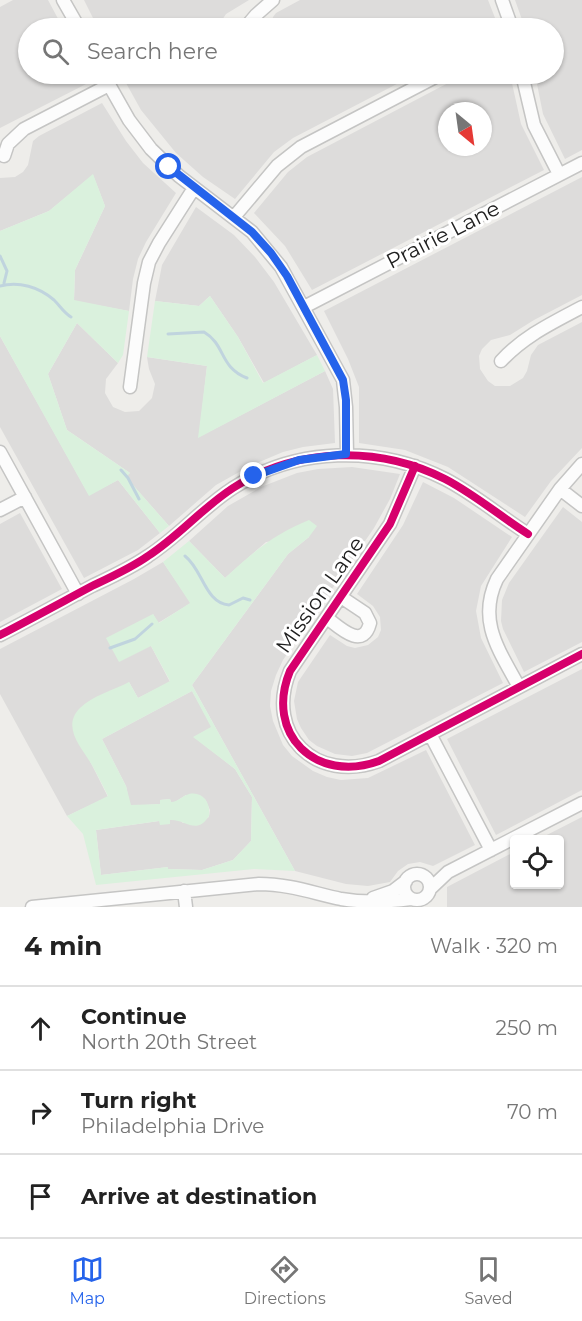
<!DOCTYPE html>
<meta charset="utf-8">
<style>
body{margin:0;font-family:Montserrat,sans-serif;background:#f2f2f2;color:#222}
.controls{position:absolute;right:18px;bottom:18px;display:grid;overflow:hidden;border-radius:6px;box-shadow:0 2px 4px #0004}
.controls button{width:54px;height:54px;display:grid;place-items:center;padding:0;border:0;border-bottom:2px solid #e0e0e0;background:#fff;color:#222;font:30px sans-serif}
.compass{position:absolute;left:438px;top:102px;width:54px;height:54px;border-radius:50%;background:#fff;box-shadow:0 2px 4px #0004;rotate:151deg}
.stop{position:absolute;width:18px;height:18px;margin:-14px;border:4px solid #2563eb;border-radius:50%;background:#fff}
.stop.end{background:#2563eb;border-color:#fff;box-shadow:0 2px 6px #0008}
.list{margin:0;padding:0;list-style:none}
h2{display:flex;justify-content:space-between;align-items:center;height:78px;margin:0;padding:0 24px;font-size:26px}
h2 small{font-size:20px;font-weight:400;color:#767676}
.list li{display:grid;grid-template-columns:39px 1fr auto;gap:18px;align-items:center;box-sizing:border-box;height:84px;padding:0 24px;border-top:2px solid #e0e0e0}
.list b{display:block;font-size:22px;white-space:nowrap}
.list p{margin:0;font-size:20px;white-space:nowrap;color:#767676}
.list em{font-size:20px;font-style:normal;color:#767676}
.icon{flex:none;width:33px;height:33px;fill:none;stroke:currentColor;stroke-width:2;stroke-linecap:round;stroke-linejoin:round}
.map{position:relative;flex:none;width:582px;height:907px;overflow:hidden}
.search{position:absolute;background:#fff;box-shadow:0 2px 4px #0004;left:18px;right:18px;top:18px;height:66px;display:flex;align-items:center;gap:15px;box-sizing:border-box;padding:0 21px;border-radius:33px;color:#767676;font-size:22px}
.sheet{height:330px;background:#fff}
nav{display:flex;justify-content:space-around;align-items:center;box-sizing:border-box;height:84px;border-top:2px solid #e0e0e0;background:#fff;font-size:16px;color:#767676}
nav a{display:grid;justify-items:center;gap:3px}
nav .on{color:#2563eb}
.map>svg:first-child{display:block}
.residential{fill:#dddcdb;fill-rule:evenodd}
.park{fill:#daf1dd;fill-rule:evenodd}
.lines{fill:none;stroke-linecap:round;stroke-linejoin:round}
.stream{stroke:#c0d4de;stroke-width:3}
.minor-casing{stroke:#c5c5c4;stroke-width:15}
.minor{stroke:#fcfcfc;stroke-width:12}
.cycleway-casing{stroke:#fff;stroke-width:11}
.cycleway{stroke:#d6006c;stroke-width:8}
.route{stroke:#2563eb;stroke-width:8}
.labels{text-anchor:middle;stroke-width:6;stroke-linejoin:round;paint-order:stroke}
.street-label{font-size:21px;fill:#202020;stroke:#fff}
</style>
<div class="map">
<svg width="582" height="907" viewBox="0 0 582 907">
<rect width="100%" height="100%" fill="#eeedea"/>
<path class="residential" d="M 13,0 L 48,0 L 63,28 L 28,28 L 28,74 L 88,74 L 92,81 L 0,128 L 0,7 Z
M 84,0 L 249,0 L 226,14 L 222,20 L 222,28 L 98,28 Z
M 300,0 L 488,0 L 499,28 L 271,28 L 273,17 L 276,13 Z
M 515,0 L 582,0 L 582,150 L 565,159 L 543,114 L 535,74 L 554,74 L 554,28 L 525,28 Z
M 121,74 L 416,74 L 293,138 L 274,152 L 235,199 L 203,177 L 176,153 L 141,110 Z
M 475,74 L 510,74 L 521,124 L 544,170 L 312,290 L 285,246 L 254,213 L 288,172 L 307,157 L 450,82 ZM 447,111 L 483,111 L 483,147 L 447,147 Z
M 102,103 L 126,141 L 143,163 L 176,193 L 146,242 L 138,259 L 133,279 L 129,311 L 74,301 L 75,270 L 105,206 L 93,175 L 49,211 L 0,231 L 0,178 L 15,177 L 23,172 L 28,165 L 33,141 L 39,136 Z
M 582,177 L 582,295 L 534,320 L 510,335 L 491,340 L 482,349 L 479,356 L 480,369 L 488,381 L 495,386 L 510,386 L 523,378 L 527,371 L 531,355 L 538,345 L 582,322 L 582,448 L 551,481 L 525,517 L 448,467 L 405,450 L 359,443 L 359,387 L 348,359 L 324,311 Z
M 196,207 L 234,235 L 255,257 L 274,282 L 317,355 L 264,383 L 238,337 L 210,296 L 199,306 L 155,301 L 162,265 Z
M 77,323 L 118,363 L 106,379 L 105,393 L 113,407 L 125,412 L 139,411 L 152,398 L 155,384 L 149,369 L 147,357 L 207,366 L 199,437 L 325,371 L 333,389 L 335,443 L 303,447 L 283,452 L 250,466 L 216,485 L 169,526 L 125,476 L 130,473 L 67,430 L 48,374 Z
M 0,336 L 89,495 L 118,480 L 160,533 L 138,550 L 84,578 L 0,427 Z
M 352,467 L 400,474 L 390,499 L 374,528 L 283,660 L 276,675 L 271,691 L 270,706 L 273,721 L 283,745 L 292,756 L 313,771 L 327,777 L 341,780 L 368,778 L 426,750 L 475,845 L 433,866 L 420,862 L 408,864 L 398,871 L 390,882 L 368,886 L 346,884 L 295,871 L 192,685 L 288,554 L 309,537 L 266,542 L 225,578 L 189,541 L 228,506 L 261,487 L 297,473 L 318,469 Z
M 423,482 L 454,498 L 512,537 L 481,586 L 476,611 L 481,638 L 503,683 L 367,753 L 352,756 L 335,754 L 317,746 L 309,740 L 301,728 L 297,719 L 294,701 L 298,682 L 330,635 L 347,646 L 355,648 L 368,645 L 378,637 L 381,630 L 380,617 L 373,606 L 357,594 L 403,525 Z
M 563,507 L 582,522 L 582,642 L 524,672 L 503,629 L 501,621 L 502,600 L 509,583 Z
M 20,513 L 62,589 L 0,622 L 0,524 Z
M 163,562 L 191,603 L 158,623 L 153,614 L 151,646 L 170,682 L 138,698 L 129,682 L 90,761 L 108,797 L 67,816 L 0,694 L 0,649 L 134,579 Z
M 582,669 L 582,790 L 496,835 L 447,739 Z
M 192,691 L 212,727 L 194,737 L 235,769 L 252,797 L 251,841 L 233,860 L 202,870 L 168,869 L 168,867 L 101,875 L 96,830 L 159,821 L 170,824 L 169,820 L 178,819 L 183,823 L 208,818 L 209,816 L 210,810 L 205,799 L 186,795 L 175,802 L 171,802 L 170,799 L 160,800 L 161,804 L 130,806 L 126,786 L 102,739 Z
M 582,817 L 582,907 L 447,907 L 447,887 L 514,852 L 514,884 L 560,884 L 560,840 L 539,839 Z"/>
<path class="park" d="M 93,174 L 105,206 L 75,270 L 74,300 L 129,311 L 123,355 L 118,363 L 77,323 L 48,374 L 67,430 L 130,473 L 126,477 L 169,526 L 160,533 L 118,480 L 89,496 L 0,336 L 0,231 L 49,211 Z
M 210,296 L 238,337 L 263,383 L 317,355 L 325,371 L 198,438 L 207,366 L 147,357 L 155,301 L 199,306 Z
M 309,520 L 317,526 L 309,537 L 288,554 L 192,685 L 295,871 L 254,869 L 96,885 L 83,834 L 67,816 L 108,796 C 103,786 98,776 93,767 C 84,750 60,728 80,708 C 92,696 114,690 129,682 L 138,698 L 170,681 L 151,646 L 119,662 L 106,638 L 153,614 L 159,623 L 190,603 L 163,562 L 189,541 L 225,578 C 252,553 274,534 309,520 ZM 192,691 L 211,727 L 193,737 L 235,769 L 252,797 L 251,841 L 233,860 L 202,870 L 168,869 L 168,867 L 101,875 L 96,830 L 159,821 L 160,825 L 170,824 L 170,820 C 186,819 196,836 209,816 C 211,803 203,791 189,794 C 182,796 178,802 171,802 L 170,799 L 160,800 L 160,804 L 131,805 L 126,786 L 102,739 Z"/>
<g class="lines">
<path class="stream" d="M 0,256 L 7,271 L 4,283
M 0,286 C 19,281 39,287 54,300 C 60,306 64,313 71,317
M 168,334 L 204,332 C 226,345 219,367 247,378
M 121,470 L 128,478 L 139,499
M 185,556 C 203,570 205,603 229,605 L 243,598 L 250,600
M 110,648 L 135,639 L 152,624"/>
<g class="minor-casing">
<path id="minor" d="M 63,0 L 79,28
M 502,0 L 512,28
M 245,28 L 256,15 L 273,0
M 103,74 L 129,120 L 151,149 L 179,176 L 252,232 L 281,267 L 343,380 L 346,407 L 347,454
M 522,74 L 534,125 L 559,174
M 4,156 L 8,144 L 24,129 L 109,85
M 234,217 L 277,166 L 301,147 L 441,74
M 304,307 L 582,163
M 501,361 C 524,336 552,323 582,307
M 130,387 L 144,283 L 149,262 L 159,243 L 194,188
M 0,452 L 78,594
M 415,466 L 390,524 L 290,671 C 264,734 316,784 379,761 L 582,654
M 560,489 L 582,506
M 0,510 L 25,497
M 327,618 C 339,627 363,651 370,623 L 365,613 L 341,597
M 0,635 C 31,619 62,602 92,586 C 111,577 131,568 148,556 C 179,536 202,508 233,488 C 296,447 378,445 445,479 C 474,494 500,516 528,534
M 519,687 C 499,650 477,621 497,579 L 560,489 L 582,464
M 430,734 L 491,850
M404 887a13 13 0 1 1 26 0a13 13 0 1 1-26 0Z
M 430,889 L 448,872 L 582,803
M 184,891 L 186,907
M 373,898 L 393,891 L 406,881
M 32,907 L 259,884 C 288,884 313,893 341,899 C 364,903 388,902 411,899"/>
</g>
<use href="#minor" class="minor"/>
<g class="cycleway-casing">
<path id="cycleway" d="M 415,466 L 390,524 L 290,671 C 264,734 316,784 379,761 L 582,654
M 0,635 C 31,619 62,602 92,586 C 111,577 131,568 148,556 C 179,536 202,508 233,488 C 296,447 378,445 445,479 C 474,494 500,516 528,534"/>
</g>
<use href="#cycleway" class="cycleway"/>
</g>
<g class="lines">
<path class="route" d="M 169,167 L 252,232 L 271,253 L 287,276 L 343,380 L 346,400 L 346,454 L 299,460 L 254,476"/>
</g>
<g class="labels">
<g class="street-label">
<text transform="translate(443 235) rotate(-27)" y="7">Prairie Lane</text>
<text transform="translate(320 595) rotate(-55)" y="7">Mission Lane</text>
</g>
</g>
</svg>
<div class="controls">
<button><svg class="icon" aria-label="locate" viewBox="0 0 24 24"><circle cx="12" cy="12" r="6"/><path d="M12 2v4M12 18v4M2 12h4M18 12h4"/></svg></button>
</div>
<svg class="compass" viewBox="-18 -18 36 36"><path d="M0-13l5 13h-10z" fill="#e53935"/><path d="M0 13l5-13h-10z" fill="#767676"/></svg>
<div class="stop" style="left:169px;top:167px"></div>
<div class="stop end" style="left:254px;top:476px"></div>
<div class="search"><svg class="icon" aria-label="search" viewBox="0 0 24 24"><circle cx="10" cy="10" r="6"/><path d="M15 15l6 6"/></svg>Search here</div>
</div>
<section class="sheet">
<h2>4 min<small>Walk · 320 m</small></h2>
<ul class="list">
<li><svg class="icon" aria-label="ahead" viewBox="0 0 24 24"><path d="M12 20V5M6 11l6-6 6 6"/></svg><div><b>Continue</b><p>North 20th Street</p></div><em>250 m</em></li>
<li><svg class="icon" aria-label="right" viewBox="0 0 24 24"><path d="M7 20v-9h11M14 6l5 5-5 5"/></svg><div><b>Turn right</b><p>Philadelphia Drive</p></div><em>70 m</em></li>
<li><svg class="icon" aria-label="arrive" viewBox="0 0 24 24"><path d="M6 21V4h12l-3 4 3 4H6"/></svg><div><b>Arrive at destination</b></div></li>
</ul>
</section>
<nav>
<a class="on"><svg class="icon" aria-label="map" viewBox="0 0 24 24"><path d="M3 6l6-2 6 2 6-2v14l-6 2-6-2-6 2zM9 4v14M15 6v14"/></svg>Map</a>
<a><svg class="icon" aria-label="directions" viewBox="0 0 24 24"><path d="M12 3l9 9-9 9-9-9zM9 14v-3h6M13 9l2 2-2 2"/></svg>Directions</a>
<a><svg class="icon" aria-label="saved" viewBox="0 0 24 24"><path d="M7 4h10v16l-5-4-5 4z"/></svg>Saved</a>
</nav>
